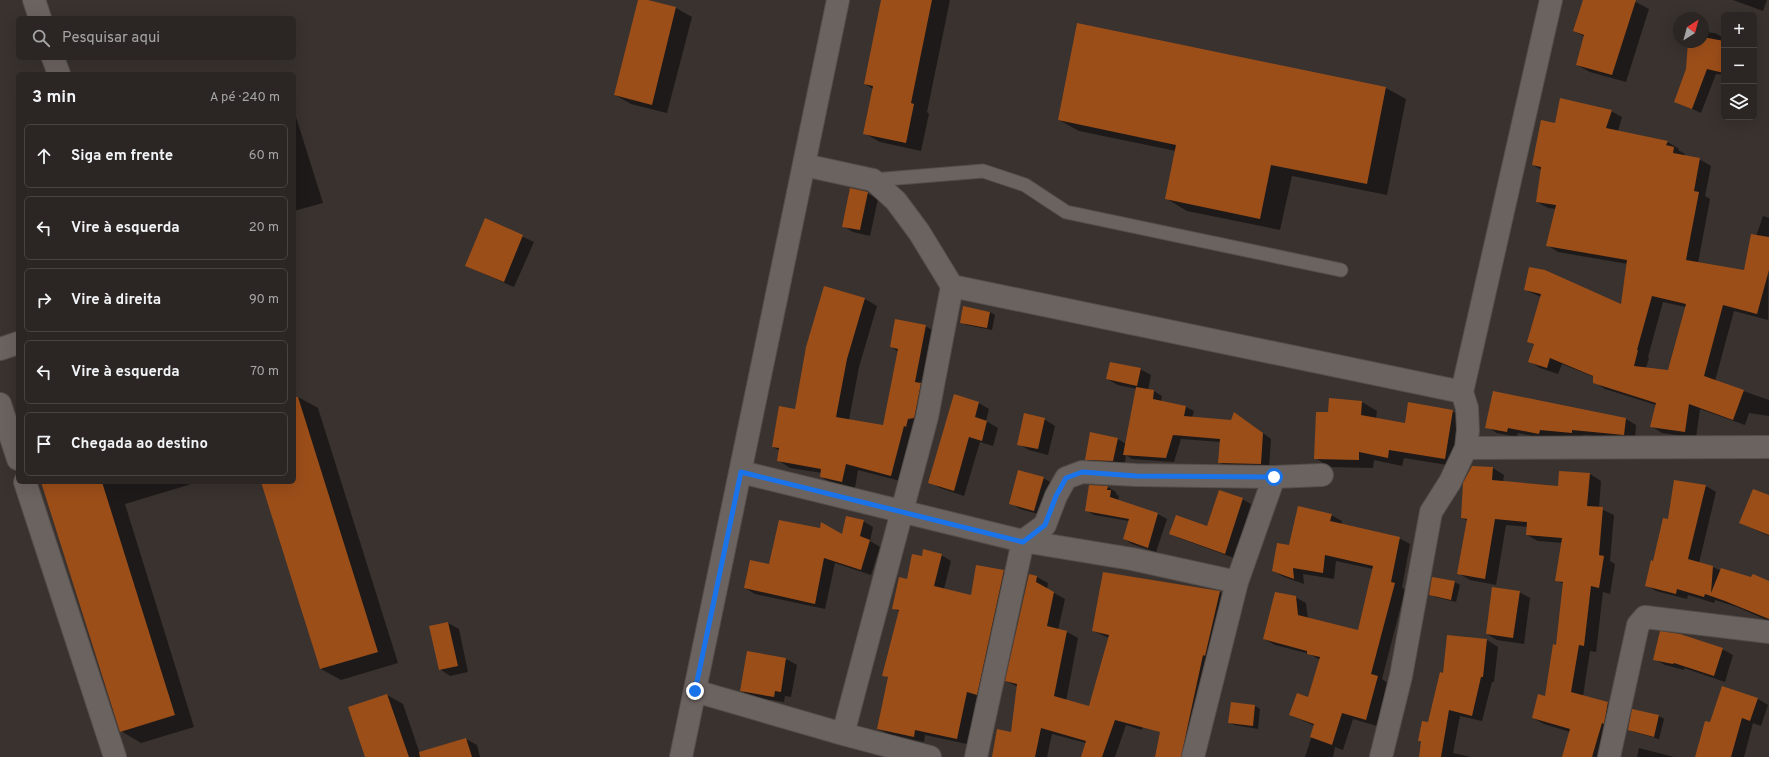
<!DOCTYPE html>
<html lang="pt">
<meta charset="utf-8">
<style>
body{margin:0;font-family:Overpass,sans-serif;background:#332e2b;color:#f1f3f6}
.controls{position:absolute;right:12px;top:12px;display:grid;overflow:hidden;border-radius:6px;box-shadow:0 4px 16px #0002}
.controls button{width:36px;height:36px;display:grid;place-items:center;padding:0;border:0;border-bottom:1px solid #474341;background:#2b2623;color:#f1f3f6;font:20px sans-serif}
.compass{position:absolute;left:1673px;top:12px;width:36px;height:36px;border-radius:50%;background:#2b2623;box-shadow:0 4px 16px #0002;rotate:36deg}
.stop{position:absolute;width:12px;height:12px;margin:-9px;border:3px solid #1a73e8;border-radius:50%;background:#fff}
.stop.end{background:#1a73e8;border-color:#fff;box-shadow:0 1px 4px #0008}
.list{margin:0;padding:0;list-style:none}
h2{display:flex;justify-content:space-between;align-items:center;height:52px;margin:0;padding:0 16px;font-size:17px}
h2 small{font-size:13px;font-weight:400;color:#a6a5a6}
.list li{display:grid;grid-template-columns:26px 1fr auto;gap:12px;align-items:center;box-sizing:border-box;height:64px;margin:0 8px 8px;padding:0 8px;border:1px solid #474341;border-radius:6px}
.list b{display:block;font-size:15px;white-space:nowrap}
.list em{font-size:13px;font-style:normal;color:#a6a5a6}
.icon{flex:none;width:22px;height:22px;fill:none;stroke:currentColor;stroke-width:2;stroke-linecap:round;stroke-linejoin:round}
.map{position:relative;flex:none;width:1769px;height:757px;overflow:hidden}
.search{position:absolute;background:#2b2623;box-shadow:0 4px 16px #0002;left:16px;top:16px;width:280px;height:44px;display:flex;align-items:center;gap:10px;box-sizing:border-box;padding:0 14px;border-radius:6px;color:#a6a5a6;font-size:15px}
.panel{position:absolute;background:#2b2623;box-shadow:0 4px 16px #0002;left:16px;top:72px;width:280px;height:412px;border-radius:6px}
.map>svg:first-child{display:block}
.shadow{fill:#0007;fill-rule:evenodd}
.building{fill:#9c4e19;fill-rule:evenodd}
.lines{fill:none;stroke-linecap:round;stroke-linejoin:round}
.lane-casing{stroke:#544e4b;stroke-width:15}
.street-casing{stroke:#544e4b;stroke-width:24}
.secondary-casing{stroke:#544e4b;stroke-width:24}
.lane{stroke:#6b6360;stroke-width:13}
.street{stroke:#6b6360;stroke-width:22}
.secondary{stroke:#6b6360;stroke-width:22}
.route{stroke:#1a73e8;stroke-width:5}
</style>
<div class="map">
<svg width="1769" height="757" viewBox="0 0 1769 757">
<rect width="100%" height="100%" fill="#39322f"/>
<path class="shadow" d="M 639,0 L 676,8 L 692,17 L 667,113 L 631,104 L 615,95 Z
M 882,0 L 950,0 L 927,112 L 929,114 L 921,151 L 880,142 L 864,133 L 873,89 L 865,84 Z
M 1584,0 L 1632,0 L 1649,9 L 1626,82 L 1590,72 L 1577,65 L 1585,37 L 1574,31 Z
M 1733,0 L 1767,0 L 1763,11 Z
M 1703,32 L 1715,33 L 1724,38 L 1724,75 L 1716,74 L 1701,113 L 1675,101 L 1687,69 L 1690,42 L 1703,42 Z
M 1386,88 L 1406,99 L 1387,195 L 1292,176 L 1280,230 L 1187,211 L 1167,199 L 1176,151 L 1079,131 L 1059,120 Z
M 1611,111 L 1622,117 L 1618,131 L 1668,142 L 1679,149 L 1678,150 L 1685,154 L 1685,156 L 1699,159 L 1711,166 L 1705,196 L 1710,199 L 1698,263 L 1744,271 L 1763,216 L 1769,218 L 1768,320 L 1734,311 L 1715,381 L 1769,400 L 1769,416 L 1749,413 L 1745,425 L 1700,409 L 1696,438 L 1662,433 L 1651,426 L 1656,405 L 1605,389 L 1594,382 L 1594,377 L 1562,364 L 1558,374 L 1540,368 L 1529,361 L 1534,345 L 1528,341 L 1541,297 L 1525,290 L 1621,306 L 1628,264 L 1558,252 L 1547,245 L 1556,209 L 1548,208 L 1537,202 L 1541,170 L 1533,165 L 1556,124 ZM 1663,302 L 1686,307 L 1669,371 L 1646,368 L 1649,358 L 1648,357 Z
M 294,116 L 296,117 L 323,203 L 294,211 Z
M 867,193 L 878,199 L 870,236 L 853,232 L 843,226 Z
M 486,220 L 534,242 L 514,287 L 466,266 Z
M 865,299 L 877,306 L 859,367 L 849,420 L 883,426 L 899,352 L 891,347 L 925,326 L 938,333 L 904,482 L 858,470 L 855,488 L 834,484 L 821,477 L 822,473 L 790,468 L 778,460 L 780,451 L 773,447 Z
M 963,307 L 990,312 L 995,315 L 992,330 L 966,325 L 961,322 Z
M 1140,369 L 1151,375 L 1148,390 L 1154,391 L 1162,396 L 1161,402 L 1186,407 L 1194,411 L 1192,418 L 1232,421 L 1242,418 L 1271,439 L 1269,468 L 1227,467 L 1219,462 L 1221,442 L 1181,439 L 1174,462 L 1132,459 L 1126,455 L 1124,467 L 1096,465 L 1086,459 L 1118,439 L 1126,444 L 1137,389 L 1118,385 L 1107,379 Z
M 298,397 L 318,408 L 398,663 L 341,680 L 321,669 L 262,482 L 294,482 L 294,398 Z
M 1362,402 L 1377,411 L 1376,419 L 1405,424 L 1452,411 L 1467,420 L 1460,467 L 1404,458 L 1402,466 L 1374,460 L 1373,468 L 1330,467 L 1315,458 Z
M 979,403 L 989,409 L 986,421 L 998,428 L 993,446 L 980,442 L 964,496 L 940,488 L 930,482 Z
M 1044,419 L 1055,426 L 1048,455 L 1029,450 L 1018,444 Z
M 1626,419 L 1636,425 L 1635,440 L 1583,435 L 1583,438 L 1550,436 L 1550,440 L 1518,433 L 1517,437 L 1497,433 L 1487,427 Z
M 1493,468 L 1504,475 L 1503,482 L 1559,487 L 1590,474 L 1601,481 L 1599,508 L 1614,515 L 1610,561 L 1615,564 L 1610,594 L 1603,592 L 1596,652 L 1590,651 L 1583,696 L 1608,703 L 1619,710 L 1605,757 L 1595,757 L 1578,752 L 1570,732 L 1544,724 L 1533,718 L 1545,698 L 1557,646 L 1564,584 L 1556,580 L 1563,543 L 1538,541 L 1527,535 L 1528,527 L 1506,525 L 1496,585 L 1470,580 L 1458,573 L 1468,521 L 1462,518 Z
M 1043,478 L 1054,484 L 1045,516 L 1020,509 L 1010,503 Z
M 42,482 L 198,482 L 125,504 L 194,727 L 141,743 L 121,731 Z
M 1706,486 L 1716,492 L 1699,563 L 1713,567 L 1721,571 L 1769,582 L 1769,621 L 1737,607 L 1715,600 L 1714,603 L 1688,595 L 1687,599 L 1656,591 L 1646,585 L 1669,520 Z
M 1108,487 L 1116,492 L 1116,494 L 1119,496 L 1118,501 L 1158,514 L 1167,519 L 1156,552 L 1132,544 L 1124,539 L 1129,521 L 1094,515 L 1086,510 Z
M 1769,496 L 1769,536 L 1740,523 Z
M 1242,499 L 1251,504 L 1234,558 L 1179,538 L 1170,533 L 1208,528 Z
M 1331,515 L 1342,521 L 1341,525 L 1399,538 L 1410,544 L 1402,587 L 1405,590 L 1382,679 L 1389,684 L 1377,726 L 1353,719 L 1343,750 L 1335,747 L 1333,757 L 1305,757 L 1315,726 L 1290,715 L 1309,698 L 1320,660 L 1310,654 L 1275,645 L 1264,639 L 1295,597 L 1306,603 L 1308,619 L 1359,632 L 1373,569 L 1336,561 L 1334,579 L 1303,574 L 1304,584 L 1284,577 L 1273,571 L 1290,547 Z
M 863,521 L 873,527 L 870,541 L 880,547 L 871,575 L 835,563 L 825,609 L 755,594 L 745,588 L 770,565 L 820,530 L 843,536 Z
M 941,555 L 951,561 L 944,589 L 972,596 L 1004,571 L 1014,576 L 987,700 L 977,697 L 967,744 L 925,735 L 924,742 L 889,734 L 878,729 L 889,678 L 883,675 L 900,612 L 893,608 L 907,580 L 922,557 Z
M 1104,574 L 1220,592 L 1231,599 L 1193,757 L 1156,757 L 1177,659 L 1162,656 L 1142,730 L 1126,725 L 1115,757 L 1082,757 L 1086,743 L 1052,734 L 1047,757 L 995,757 L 1012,733 L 1018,687 L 1006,681 L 1029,575 L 1037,577 L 1048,583 L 1047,589 L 1065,599 L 1058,630 L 1067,632 L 1078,638 L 1066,701 L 1090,708 L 1109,638 L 1093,631 Z
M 1433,578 L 1455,582 L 1460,585 L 1456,602 L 1435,597 L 1430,594 Z
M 1519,592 L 1530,598 L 1524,644 L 1497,640 L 1487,634 Z
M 448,623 L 459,629 L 468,672 L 450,676 L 440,669 Z
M 1448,636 L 1487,640 L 1498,647 L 1494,682 L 1492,682 L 1482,721 L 1460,716 L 1453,753 L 1471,757 L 1420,757 L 1422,742 L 1419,740 L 1429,723 L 1444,674 Z
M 1722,649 L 1733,655 L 1725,682 L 1684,668 L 1684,670 L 1665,665 L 1654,659 Z
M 748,652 L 786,659 L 797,665 L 791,697 L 785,696 L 784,702 L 752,697 L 741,691 Z
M 387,695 L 403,704 L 421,757 L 366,757 Z
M 1758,699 L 1768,705 L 1761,726 L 1753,723 L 1744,757 L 1696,757 L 1710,723 Z
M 1255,706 L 1260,709 L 1258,729 L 1234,725 L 1229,722 Z
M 1633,710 L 1659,716 L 1664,719 L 1659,739 L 1634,732 L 1629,729 Z
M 466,739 L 477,745 L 480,757 L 449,757 Z
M 1639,748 L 1674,757 L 1637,757 Z"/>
<path class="building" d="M 638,0 L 648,0 L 676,7 L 652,105 L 614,95 Z
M 881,0 L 932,0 L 911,103 L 914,104 L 906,143 L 863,134 L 873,86 L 864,84 Z
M 1583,0 L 1636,0 L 1612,75 L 1576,65 L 1584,35 L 1573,31 Z
M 1077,23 L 1386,87 L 1367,184 L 1271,165 L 1260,219 L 1165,199 L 1176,145 L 1058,120 Z
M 1703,37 L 1724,41 L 1724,73 L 1707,69 L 1692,109 L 1674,102 L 1686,69 L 1688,42 L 1703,42 Z
M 1560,98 L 1612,110 L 1606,128 L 1668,141 L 1666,145 L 1674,147 L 1673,153 L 1700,158 L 1694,191 L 1699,192 L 1686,260 L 1744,270 L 1751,234 L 1769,237 L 1769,270 L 1757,314 L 1723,305 L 1704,376 L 1744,390 L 1733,420 L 1689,404 L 1685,432 L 1650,427 L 1656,403 L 1593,383 L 1593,376 L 1550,358 L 1547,368 L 1528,362 L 1534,344 L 1527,342 L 1541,294 L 1524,290 L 1529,267 L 1545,270 L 1621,304 L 1627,260 L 1546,246 L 1556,205 L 1536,202 L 1541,167 L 1532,165 L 1541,120 L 1555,123 ZM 1652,296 L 1686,304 L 1668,370 L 1634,366 L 1638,350 L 1637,350 Z
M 850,188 L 868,192 L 860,230 L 842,227 Z
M 485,218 L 523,235 L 504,282 L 465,266 Z
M 824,286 L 865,298 L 847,359 L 836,417 L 883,425 L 898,349 L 890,347 L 895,319 L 926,325 L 915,382 L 921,383 L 915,414 L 914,418 L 908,419 L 906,427 L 904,426 L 891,476 L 846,464 L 842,482 L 820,477 L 821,469 L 777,461 L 779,448 L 772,447 L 779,406 L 795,409 L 806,347 Z
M 963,306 L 990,312 L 987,328 L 960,323 Z
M 1110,362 L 1141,368 L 1137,386 L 1106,379 Z
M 1136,387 L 1154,390 L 1153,399 L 1186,406 L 1184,416 L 1231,420 L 1234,412 L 1263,433 L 1261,464 L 1218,463 L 1220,439 L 1173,435 L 1166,458 L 1123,455 Z
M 1493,391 L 1626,418 L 1624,435 L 1572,430 L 1572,433 L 1540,430 L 1539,434 L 1508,428 L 1507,432 L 1485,428 Z
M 954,394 L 979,402 L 975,417 L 987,421 L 982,441 L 969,437 L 954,491 L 928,483 Z
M 294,397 L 298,397 L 378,652 L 320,669 L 261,482 L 294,482 Z
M 1329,398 L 1362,401 L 1361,415 L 1405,423 L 1408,402 L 1453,410 L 1445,459 L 1389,450 L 1388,458 L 1359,452 L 1359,460 L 1314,459 L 1316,412 L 1328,412 Z
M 1024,413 L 1045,418 L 1038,449 L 1017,445 Z
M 1090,432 L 1118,438 L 1113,461 L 1085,460 Z
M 1472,466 L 1493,467 L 1492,480 L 1558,486 L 1559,471 L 1590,473 L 1587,506 L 1603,507 L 1599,555 L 1604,556 L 1599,588 L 1591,586 L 1584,646 L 1579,645 L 1571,692 L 1608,702 L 1604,724 L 1602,723 L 1592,757 L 1562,757 L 1570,729 L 1532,718 L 1538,694 L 1545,696 L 1553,644 L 1556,645 L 1563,582 L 1555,581 L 1562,538 L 1526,535 L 1527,522 L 1495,519 L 1485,579 L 1457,574 L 1467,519 L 1461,518 L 1463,483 Z
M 1018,470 L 1044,477 L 1034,511 L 1009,504 Z
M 1674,480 L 1706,485 L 1688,559 L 1713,566 L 1711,593 L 1721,568 L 1751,577 L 1753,574 L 1769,581 L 1769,619 L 1725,601 L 1705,594 L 1704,597 L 1677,589 L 1676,594 L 1645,586 L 1651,560 L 1653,561 L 1663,518 L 1668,519 Z
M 41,482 L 102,482 L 175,715 L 120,732 Z
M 1089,485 L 1108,486 L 1107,490 L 1111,490 L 1110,497 L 1158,513 L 1148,548 L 1123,539 L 1129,519 L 1085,511 Z
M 1753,489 L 1769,495 L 1769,535 L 1739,523 Z
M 1219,490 L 1243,498 L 1225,554 L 1169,534 L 1176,515 L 1207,526 Z
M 1298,506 L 1332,514 L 1330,521 L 1400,537 L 1391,582 L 1395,583 L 1371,674 L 1378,676 L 1366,720 L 1342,713 L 1332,745 L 1310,737 L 1314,724 L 1289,715 L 1297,693 L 1308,697 L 1320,657 L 1307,654 L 1307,651 L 1263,639 L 1275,592 L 1296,596 L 1298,615 L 1358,630 L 1373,566 L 1325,555 L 1323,573 L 1293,568 L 1294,579 L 1272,571 L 1277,543 L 1289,545 Z
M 846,516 L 864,520 L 860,536 L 870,540 L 861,570 L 824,558 L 815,604 L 744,588 L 750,560 L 769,564 L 779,520 L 820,528 L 821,522 L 842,534 Z
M 923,549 L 942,554 L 934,586 L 971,595 L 976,565 L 1004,570 L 977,695 L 967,692 L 957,739 L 915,730 L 914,737 L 877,729 L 888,677 L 882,676 L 899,610 L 892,609 L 899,577 L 907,579 L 912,554 L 922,556 Z
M 1103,572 L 1220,591 L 1205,656 L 1203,655 L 1181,757 L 1155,757 L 1160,732 L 1115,720 L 1102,757 L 1081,757 L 1086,741 L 1041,728 L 1035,757 L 992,757 L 997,729 L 1011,732 L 1017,684 L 1005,681 L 1029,574 L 1037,576 L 1036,582 L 1054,592 L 1047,626 L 1067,631 L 1054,696 L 1089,706 L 1109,635 L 1092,631 Z
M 1432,577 L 1455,581 L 1451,600 L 1429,595 Z
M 1492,587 L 1520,591 L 1513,638 L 1486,634 Z
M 448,622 L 458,666 L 439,670 L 429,626 Z
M 1660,631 L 1680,634 L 1723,648 L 1714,676 L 1674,663 L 1673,664 L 1653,660 Z
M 1447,635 L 1487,639 L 1483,677 L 1481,677 L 1472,716 L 1449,710 L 1441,757 L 1419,757 L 1421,741 L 1418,741 L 1422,721 L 1428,722 L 1440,672 L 1443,673 Z
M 747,651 L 786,658 L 781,692 L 775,691 L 774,697 L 740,691 Z
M 1722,686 L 1758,698 L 1750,721 L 1742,718 L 1731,757 L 1695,757 L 1705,721 L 1710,722 Z
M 387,694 L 409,757 L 365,757 L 348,707 Z
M 1231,702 L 1255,705 L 1253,726 L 1228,723 Z
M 1632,709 L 1659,715 L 1654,737 L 1628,730 Z
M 466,738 L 472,757 L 420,757 L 419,752 Z"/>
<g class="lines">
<g class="lane-casing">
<path id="lane" d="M 873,180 L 983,171 L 1025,185 L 1066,212 L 1341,270"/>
</g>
<g class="street-casing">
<path id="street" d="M 34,0 L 40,18
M 53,58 L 59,74
M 804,165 L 873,180 L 896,201 L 919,232 L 952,286 L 927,417 L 843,734
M 952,286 L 1462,392
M 0,349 L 18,343
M 0,404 L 18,459
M 1466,448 L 1769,447
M 741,472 L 1023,541 L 1132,559 L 1237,582
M 25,482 L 115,757
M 695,691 L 843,734 L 930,757
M 976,757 L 1023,541 L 1045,525 L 1056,496 L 1066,478 L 1082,472 L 1136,475 L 1274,477 L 1322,475
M 1193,757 L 1237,582 L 1274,477
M 1381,757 L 1401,676 L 1431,512 L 1450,482 L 1466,448 L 1468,430 L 1467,408 L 1462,392 L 1551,0
M 1609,757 L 1638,625 L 1645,617 L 1769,632"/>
</g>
<g class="secondary-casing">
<path id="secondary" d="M 681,757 L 838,0"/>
</g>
<use href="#lane" class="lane"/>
<use href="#street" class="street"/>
<use href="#secondary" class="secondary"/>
</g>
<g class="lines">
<path class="route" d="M 695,691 L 741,472 L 1023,542 L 1045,525 L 1056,496 L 1066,478 L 1082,472 L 1136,476 L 1274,477"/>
</g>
</svg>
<div class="controls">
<button>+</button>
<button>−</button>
<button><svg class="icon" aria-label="layers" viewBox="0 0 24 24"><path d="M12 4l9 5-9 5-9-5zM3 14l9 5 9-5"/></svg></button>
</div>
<svg class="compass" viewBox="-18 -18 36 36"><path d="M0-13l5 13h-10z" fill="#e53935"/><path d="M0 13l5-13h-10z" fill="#a6a5a6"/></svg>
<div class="stop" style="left:1274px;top:477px"></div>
<div class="stop end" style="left:695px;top:691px"></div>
<div class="search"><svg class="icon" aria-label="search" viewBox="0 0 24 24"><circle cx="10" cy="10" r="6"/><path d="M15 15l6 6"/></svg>Pesquisar aqui</div>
<section class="panel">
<h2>3 min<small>A pé · 240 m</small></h2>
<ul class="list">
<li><svg class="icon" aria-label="ahead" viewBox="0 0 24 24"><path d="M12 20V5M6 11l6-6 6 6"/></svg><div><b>Siga em frente</b></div><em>60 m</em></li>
<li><svg class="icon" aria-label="left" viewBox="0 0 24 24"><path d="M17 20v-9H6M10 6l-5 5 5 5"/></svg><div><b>Vire à esquerda</b></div><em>20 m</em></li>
<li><svg class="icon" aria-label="right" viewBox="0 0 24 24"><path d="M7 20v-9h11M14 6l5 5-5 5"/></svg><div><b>Vire à direita</b></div><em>90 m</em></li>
<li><svg class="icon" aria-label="left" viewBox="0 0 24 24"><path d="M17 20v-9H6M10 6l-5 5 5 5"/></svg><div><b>Vire à esquerda</b></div><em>70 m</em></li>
<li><svg class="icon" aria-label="arrive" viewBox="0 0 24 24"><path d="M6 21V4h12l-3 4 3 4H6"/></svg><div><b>Chegada ao destino</b></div></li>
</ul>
</section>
</div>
